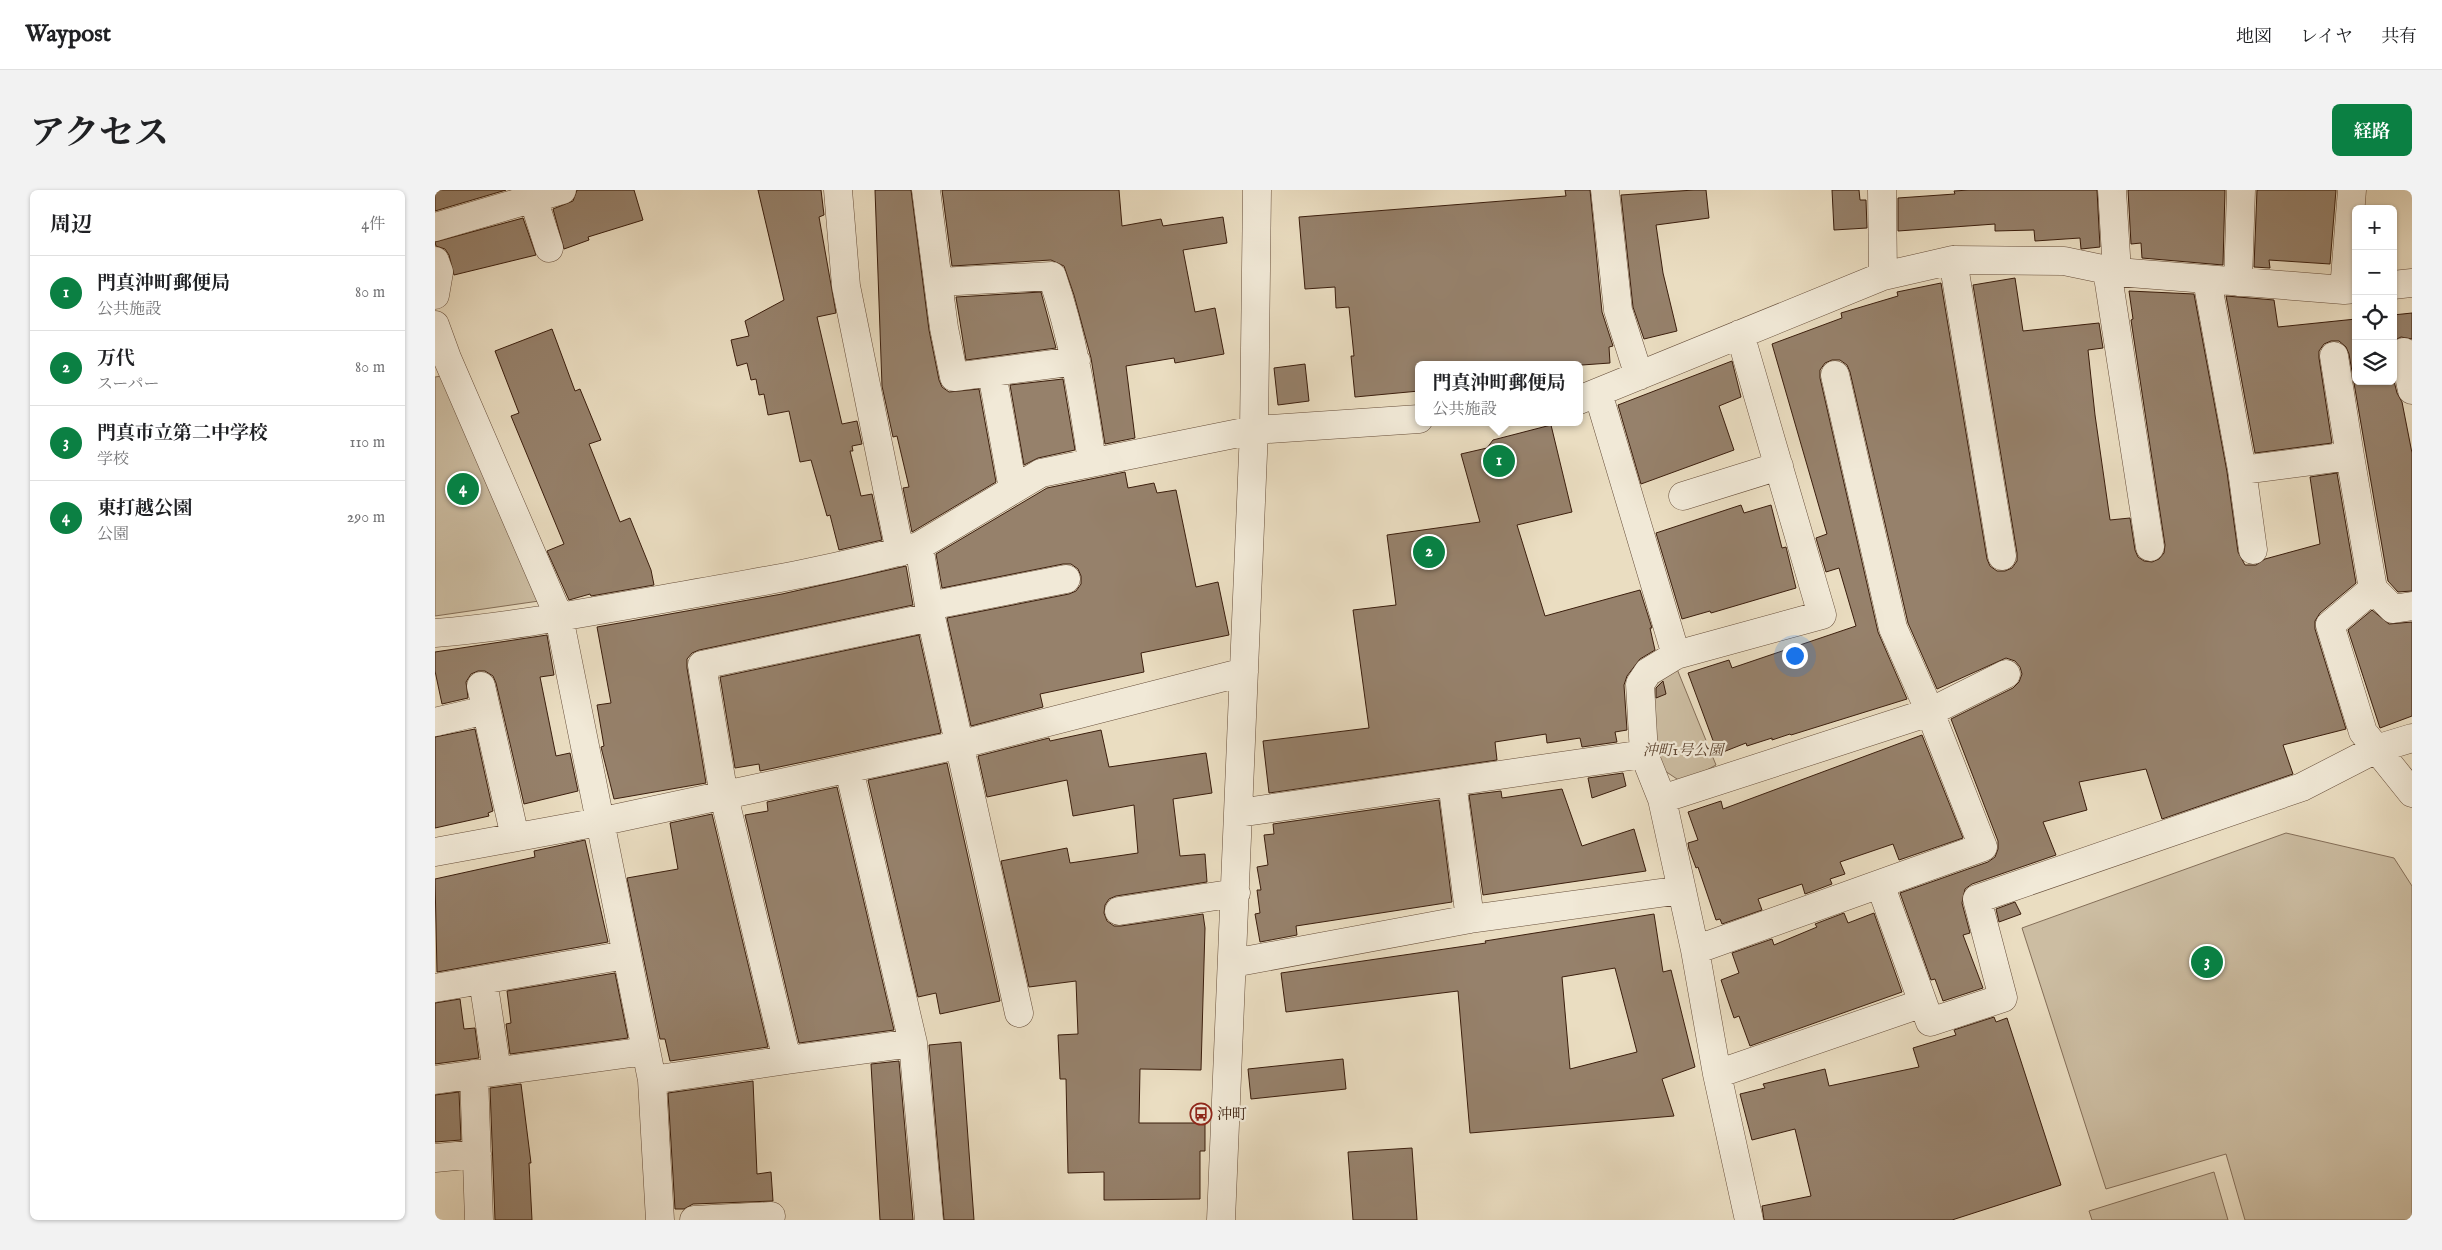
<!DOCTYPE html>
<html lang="ja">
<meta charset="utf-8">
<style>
body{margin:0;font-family:"IM FELL English","Noto Serif JP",serif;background:#f2f2f2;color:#202124}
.controls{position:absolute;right:15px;top:15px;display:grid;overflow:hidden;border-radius:8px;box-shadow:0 1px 4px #0004}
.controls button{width:45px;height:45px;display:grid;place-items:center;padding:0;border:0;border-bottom:1px solid #e0e0e0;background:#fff;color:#202124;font:25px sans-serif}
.you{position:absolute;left:1359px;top:465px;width:18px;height:18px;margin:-12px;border:4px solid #fff;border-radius:50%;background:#1a73e8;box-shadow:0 0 0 8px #1a73e833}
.badge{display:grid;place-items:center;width:32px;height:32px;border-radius:50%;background:#0b8043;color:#fff;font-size:16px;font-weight:700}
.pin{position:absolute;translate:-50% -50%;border:2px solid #fff;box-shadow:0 1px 5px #0006}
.popup{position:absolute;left:980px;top:171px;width:168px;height:65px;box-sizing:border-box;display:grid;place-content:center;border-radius:8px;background:#fff;filter:drop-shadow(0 1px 4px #0005);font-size:16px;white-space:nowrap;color:#757577}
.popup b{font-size:19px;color:#202124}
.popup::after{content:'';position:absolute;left:50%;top:100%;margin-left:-10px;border:10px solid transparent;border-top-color:#fff}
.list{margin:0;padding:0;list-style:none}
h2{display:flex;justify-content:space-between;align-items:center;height:65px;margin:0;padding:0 20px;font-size:21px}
h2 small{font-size:16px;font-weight:400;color:#757577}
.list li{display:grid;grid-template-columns:32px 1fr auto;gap:15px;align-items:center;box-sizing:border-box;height:75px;padding:0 20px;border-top:1px solid #e0e0e0}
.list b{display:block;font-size:19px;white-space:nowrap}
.list p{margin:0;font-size:16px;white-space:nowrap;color:#757577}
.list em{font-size:16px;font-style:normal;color:#757577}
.icon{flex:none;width:28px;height:28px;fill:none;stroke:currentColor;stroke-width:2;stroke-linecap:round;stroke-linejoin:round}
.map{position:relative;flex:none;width:1977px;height:1030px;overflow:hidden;border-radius:8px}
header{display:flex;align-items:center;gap:30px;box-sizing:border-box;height:70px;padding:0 25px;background:#fff;border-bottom:1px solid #e0e0e0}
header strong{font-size:24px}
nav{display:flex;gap:28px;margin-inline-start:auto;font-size:18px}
.intro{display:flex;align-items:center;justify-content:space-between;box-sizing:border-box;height:120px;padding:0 30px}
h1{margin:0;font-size:35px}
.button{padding:12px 22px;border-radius:8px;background:#0b8043;color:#fff;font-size:18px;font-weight:700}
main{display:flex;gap:30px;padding:0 30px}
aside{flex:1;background:#fff;border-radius:8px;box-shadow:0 1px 4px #0004}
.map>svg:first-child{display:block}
.green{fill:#ccbda2;stroke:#846e58}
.building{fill:#96816b;stroke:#3b1e0d;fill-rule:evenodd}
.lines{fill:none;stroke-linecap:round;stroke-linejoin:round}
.minor-casing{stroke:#674e3a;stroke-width:29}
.minor{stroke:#f1e9d7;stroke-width:28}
.labels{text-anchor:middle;stroke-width:4.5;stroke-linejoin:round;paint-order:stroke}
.park-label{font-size:15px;font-style:italic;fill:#5f4632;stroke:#f1e9d7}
.poi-label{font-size:15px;fill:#3b1e0d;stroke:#f1e9d7;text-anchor:start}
</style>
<header>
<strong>Waypost</strong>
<nav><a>地図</a><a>レイヤ</a><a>共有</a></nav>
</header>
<div class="intro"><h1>アクセス</h1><a class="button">経路</a></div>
<main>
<aside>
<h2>周辺<small>4件</small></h2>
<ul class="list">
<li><span class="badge">1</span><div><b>門真沖町郵便局</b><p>公共施設</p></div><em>80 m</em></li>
<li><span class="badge">2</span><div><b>万代</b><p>スーパー</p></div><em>80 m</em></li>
<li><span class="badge">3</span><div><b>門真市立第二中学校</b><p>学校</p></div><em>110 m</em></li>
<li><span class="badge">4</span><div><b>東打越公園</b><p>公園</p></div><em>290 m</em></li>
</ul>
</aside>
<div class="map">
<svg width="1977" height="1030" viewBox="0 0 1977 1030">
<rect width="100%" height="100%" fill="#eaddc1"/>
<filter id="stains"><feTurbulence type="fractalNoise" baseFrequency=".004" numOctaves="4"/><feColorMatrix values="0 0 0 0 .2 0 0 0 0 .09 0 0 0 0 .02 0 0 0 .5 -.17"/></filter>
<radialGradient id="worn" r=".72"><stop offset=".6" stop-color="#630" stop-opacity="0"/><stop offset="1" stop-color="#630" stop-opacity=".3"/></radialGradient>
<path class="green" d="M 7,186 L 104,411 L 0,426 L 0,187 Z
M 1242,479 L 1281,575 L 1248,593 L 1224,577 L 1216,495 Z
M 1851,643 L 1959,668 L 1977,696 L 1977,1030 L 1810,1030 L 1791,964 L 1671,999 L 1587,738 Z
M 1779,982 L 1793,1030 L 1657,1030 L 1654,1021 Z"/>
<path class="building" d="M 0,0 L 71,0 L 0,21 Z
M 142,0 L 199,0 L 208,30 L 153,47 L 154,50 L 129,59 L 118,19 L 138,11 Z
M 323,0 L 386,0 L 389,25 L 384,27 L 401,123 L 382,127 L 407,234 L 422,231 L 427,254 L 417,256 L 418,261 L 415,261 L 426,306 L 437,304 L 447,350 L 404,360 L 395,325 L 392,326 L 376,270 L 365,272 L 354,221 L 333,225 L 329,204 L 324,205 L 321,189 L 316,190 L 312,173 L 302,176 L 296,150 L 314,146 L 310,131 L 349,110 Z
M 440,0 L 476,0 L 494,140 L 504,190 L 507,197 L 514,202 L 544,199 L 561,292 L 477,342 L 468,298 L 474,297 L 462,246 L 458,247 L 447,196 Z
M 507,0 L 684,0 L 687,36 L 726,29 L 728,36 L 788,27 L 792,53 L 748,60 L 760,122 L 780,118 L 789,164 L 740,173 L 739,168 L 691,176 L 700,248 L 670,254 L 656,168 L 639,105 L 629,76 L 616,70 L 517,76 Z
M 1130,0 L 1155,0 L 1167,122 L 1178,156 L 1174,157 L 1175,173 L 1147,175 L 984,175 L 984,201 L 920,207 L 916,166 L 919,166 L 914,117 L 901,118 L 900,97 L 870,99 L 864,27 L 1131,6 Z
M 1259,0 L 1271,0 L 1274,28 L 1221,35 L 1228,83 L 1242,141 L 1209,149 L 1198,117 L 1186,5 Z
M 1397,0 L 1424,0 L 1425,10 L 1431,10 L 1432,38 L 1399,40 Z
M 1534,0 L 1662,0 L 1665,57 L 1646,59 L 1645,48 L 1600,51 L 1599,40 L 1560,41 L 1560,34 L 1463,41 L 1463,8 L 1520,4 L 1519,1 Z
M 1693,0 L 1790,0 L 1788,75 L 1707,68 L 1706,53 L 1696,54 Z
M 1822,0 L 1901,0 L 1895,74 L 1834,70 L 1835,78 L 1819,77 Z
M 88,28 L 101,65 L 19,85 L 14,65 L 10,59 L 1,56 L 0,52 Z
M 1580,88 L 1588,141 L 1664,133 L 1668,158 L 1653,160 L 1660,225 L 1675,330 L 1695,328 L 1700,360 L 1703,367 L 1709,371 L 1717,372 L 1724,369 L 1729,363 L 1730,355 L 1696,130 L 1698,129 L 1694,101 L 1759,104 L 1792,282 L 1803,362 L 1810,375 L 1821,375 L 1830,369 L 1885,354 L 1875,287 L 1902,283 L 1921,393 L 1885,423 L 1880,431 L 1880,439 L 1911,539 L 1848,555 L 1858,584 L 1727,629 L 1711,579 L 1644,592 L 1652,620 L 1608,632 L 1621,665 L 1537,694 L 1530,699 L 1527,713 L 1535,743 L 1528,745 L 1548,798 L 1508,811 L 1500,789 L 1496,790 L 1465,703 L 1553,672 L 1560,667 L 1563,659 L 1563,651 L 1516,529 L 1578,498 L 1584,492 L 1587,484 L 1585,477 L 1580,471 L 1571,468 L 1502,499 L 1473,433 L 1415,182 L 1412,175 L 1405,170 L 1397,170 L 1390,173 L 1385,180 L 1385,188 L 1443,442 L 1472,509 L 1356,545 L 1355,544 L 1337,550 L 1337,548 L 1312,556 L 1311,553 L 1283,564 L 1253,483 L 1294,470 L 1297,478 L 1421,436 L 1404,378 L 1391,382 L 1381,348 L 1392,344 L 1337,154 L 1407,128 L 1406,123 L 1463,106 L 1462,102 L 1506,93 L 1552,369 L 1555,376 L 1562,381 L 1570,381 L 1577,378 L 1582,371 L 1582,363 L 1538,95 Z
M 606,102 L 621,158 L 531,170 L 521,107 Z
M 1791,106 L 1839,110 L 1843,137 L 1921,129 L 1921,191 L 1958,191 L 1958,187 L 1962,203 L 1967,212 L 1977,263 L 1977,401 L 1963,402 L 1953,391 L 1914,164 L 1911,157 L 1904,151 L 1896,151 L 1889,154 L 1884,161 L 1884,168 L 1897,253 L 1820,263 Z
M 1977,123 L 1977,149 L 1966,147 L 1958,151 L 1958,125 Z
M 117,139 L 140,201 L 145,199 L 166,250 L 154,254 L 185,332 L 195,328 L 216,380 L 219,395 L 156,406 L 155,404 L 134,410 L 112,361 L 129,354 L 76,226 L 84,223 L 60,161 Z
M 1297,171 L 1306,207 L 1284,216 L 1299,260 L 1206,294 L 1183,215 Z
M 870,174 L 874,211 L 843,215 L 839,178 Z
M 628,189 L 640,260 L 603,268 L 589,275 L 575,195 Z
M 1116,235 L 1137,322 L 1082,335 L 1110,426 L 1205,400 L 1217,438 L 1215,438 L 1220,460 L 1205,469 L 1192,486 L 1189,495 L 1192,540 L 1180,542 L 1182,552 L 1147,557 L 1145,548 L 1112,553 L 1111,544 L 1060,552 L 1062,570 L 834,603 L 828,551 L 934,538 L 918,420 L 961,415 L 952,345 L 1045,332 L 1026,264 L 1052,258 L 1058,250 Z
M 690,282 L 693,298 L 719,293 L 722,303 L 741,300 L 761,397 L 783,392 L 794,445 L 706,463 L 709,482 L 605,504 L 608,517 L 536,536 L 512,428 L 634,404 L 641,401 L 646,394 L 646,386 L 643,379 L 636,374 L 628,374 L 507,398 L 501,364 L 612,298 Z
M 1306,315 L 1309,323 L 1336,315 L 1347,358 L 1351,357 L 1361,398 L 1276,423 L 1275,421 L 1247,429 L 1221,343 Z
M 471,376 L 478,415 L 264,460 L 257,463 L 252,469 L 252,478 L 271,593 L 179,609 L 166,557 L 169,556 L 162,515 L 176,513 L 162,437 L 347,404 Z
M 1937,420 L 1954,434 L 1977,432 L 1977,526 L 1945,538 L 1913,440 Z
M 112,445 L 119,485 L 105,487 L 121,566 L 135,563 L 143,601 L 89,614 L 61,493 L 58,486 L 50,481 L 43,481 L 36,484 L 31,492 L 33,508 L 7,514 L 0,481 L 0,462 Z
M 484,445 L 506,543 L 325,581 L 324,574 L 300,578 L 285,487 Z
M 1228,491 L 1231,504 L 1221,508 L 1221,498 Z
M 40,539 L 58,621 L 53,623 L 54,626 L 0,638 L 0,547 Z
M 666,540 L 674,577 L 771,563 L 777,603 L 738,609 L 745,666 L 770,664 L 772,692 L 681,706 L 674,709 L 670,715 L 669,723 L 672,731 L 679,736 L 686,736 L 768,724 L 770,738 L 766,880 L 705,879 L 704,933 L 770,933 L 770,961 L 765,961 L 765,1009 L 669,1010 L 669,982 L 633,983 L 631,889 L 625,889 L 623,845 L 643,844 L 641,791 L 594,797 L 566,671 L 632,658 L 635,673 L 703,663 L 699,615 L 638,626 L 632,590 L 552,607 L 543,566 L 614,548 L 615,551 Z
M 1487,545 L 1528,648 L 1464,670 L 1458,654 L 1405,672 L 1410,684 L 1395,689 L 1397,694 L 1370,704 L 1367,694 L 1323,709 L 1327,720 L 1287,734 L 1285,729 L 1281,730 L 1263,677 L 1261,678 L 1254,659 L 1253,653 L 1263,650 L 1253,622 L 1286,611 L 1288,619 Z
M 512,573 L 565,811 L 505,824 L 501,803 L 483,807 L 433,590 Z
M 1188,583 L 1191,596 L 1157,608 L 1153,588 Z
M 402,597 L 459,840 L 364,853 L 310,625 L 333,621 L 332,612 Z
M 1127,599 L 1147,656 L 1199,639 L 1211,681 L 1048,705 L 1034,605 L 1066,601 L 1067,608 Z
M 1004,610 L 1017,712 L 861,736 L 862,745 L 825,752 L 820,724 L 825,723 L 822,700 L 826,700 L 822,677 L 833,675 L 829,645 L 839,644 L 838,634 Z
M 277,624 L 333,857 L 235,871 L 230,849 L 225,849 L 192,688 L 243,679 L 235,633 Z
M 150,650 L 173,752 L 2,782 L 0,689 L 100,667 L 99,661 Z
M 1580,712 L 1586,724 L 1564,732 L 1561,719 Z
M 1409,723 L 1413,733 L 1439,723 L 1467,802 L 1315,856 L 1304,826 L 1299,828 L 1286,790 L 1304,783 L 1297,763 L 1337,749 L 1339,755 L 1382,737 L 1380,734 Z
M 1219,724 L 1228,782 L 1236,780 L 1260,877 L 1227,889 L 1239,926 L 1035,943 L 1023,801 L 851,822 L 846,783 L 1051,753 L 1050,751 ZM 1180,778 L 1202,862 L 1135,879 L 1127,787 Z
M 180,783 L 193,848 L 75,864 L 71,834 L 76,833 L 72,801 Z
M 25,809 L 29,839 L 40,838 L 44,868 L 0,874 L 0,813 Z
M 1559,827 L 1561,832 L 1572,828 L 1626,995 L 1517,1030 L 1329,1030 L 1327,1016 L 1376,1006 L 1360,939 L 1317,950 L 1305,904 L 1330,898 L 1328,894 L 1390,879 L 1394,896 L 1484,877 L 1478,858 L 1521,845 L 1519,840 Z
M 526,852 L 539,1030 L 509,1030 L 494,855 Z
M 908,869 L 911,899 L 816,909 L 813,879 Z
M 464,871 L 478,1030 L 445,1030 L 436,874 Z
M 318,891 L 322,984 L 336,982 L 338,1011 L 258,1014 L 249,1019 L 240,1019 L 233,903 Z
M 86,894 L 96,973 L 94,973 L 97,1030 L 60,1030 L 55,898 Z
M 24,902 L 26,950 L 0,952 L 0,905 Z
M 977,958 L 982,1030 L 918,1030 L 913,962 Z"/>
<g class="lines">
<g class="minor-casing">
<path id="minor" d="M 403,0 L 411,96 L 465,362
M 491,0 L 509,138 L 519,187 L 641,171
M 1170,0 L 1183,120 L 1204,186
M 1447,0 L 1448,86
M 1677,0 L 1682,82
M 98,8 L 114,58
M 0,37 L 127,0
M 1518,70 L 1567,366
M 0,71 L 4,82 L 0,105
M 1672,80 L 1715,357
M 1772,90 L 1807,280 L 1915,266 L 1938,399 L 1895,435 L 1928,542 L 1977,603
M 504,92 L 617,86 C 638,147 648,209 657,272
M 1803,92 L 1806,0
M 1958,95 L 1977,93
M 1909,100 L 1917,0
M 0,135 L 12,168 L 124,427 L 217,890 L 352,870 L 289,606 L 267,475 L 496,427
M 1969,162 L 1977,200
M 1899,166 L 1915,266
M 557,183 L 578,299
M 1400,185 L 1458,438 L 1495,522 L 1571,484
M 1163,203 L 1241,465 L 1213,482 L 1205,494 L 1209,564 L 1227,609 L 1260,760 L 1282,884 L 1314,1030
M 1144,210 L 1448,86 L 1518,70 L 1629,71 L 1682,82 L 1909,100 L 1921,99
M 1807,280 L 1818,360
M 1248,306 L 1344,276
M 484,356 L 496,427 L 584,823
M 1938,399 L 1958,419 L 1977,416
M 494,416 L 631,389
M 0,443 C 77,437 153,422 228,409 C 314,394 400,380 484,356 L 606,283 L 819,240 L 984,229
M 1241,465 L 1387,425 L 1305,144
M 46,496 L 80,647
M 0,532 L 51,520
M 1017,592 L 1035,729
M 1227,609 L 1495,522 L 1548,657 L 1260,760
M 803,623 L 1209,564
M 0,662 L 164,632 L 523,555 L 809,482
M 684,721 L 801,703
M 798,773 L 1035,729 L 1247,700
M 48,790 L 62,881
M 0,798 L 191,765
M 1488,813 L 1495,832 L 1568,808 L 1542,709 L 1867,597 L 1941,559 L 1977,548
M 478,853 L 494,1030
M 352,870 L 478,853 L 414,579
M 39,884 L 44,1030
M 1282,884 L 1488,813 L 1445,694
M 0,890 L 211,861
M 217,890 L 225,1030
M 0,968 L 42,964
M 259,1030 L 336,1026
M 786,1030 L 819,240 L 822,0"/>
</g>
<use href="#minor" class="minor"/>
</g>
<defs>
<g id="bus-ring" transform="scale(1.125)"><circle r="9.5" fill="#f1e9d7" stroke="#8f2418" stroke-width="1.5"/><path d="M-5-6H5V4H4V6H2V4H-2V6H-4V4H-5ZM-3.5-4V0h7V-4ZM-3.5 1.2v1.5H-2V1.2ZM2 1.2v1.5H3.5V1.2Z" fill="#8f2418"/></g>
</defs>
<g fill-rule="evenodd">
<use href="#bus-ring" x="766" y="924"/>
</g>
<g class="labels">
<g class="park-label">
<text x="1248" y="565">沖町1号公園</text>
</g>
<g class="poi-label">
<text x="782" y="929">沖町</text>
</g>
</g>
<rect width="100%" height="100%" filter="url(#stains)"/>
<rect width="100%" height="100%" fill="url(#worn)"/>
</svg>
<div class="controls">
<button>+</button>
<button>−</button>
<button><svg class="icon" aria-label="locate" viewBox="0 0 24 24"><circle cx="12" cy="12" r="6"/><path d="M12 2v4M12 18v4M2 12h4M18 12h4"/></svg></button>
<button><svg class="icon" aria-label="layers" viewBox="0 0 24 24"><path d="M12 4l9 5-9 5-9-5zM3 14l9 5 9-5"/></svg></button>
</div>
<div class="you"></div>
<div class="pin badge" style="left:1064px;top:271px">1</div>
<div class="popup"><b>門真沖町郵便局</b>公共施設</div>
<div class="pin badge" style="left:994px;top:362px">2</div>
<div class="pin badge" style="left:1772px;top:772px">3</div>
<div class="pin badge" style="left:28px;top:299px">4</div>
</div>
</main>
